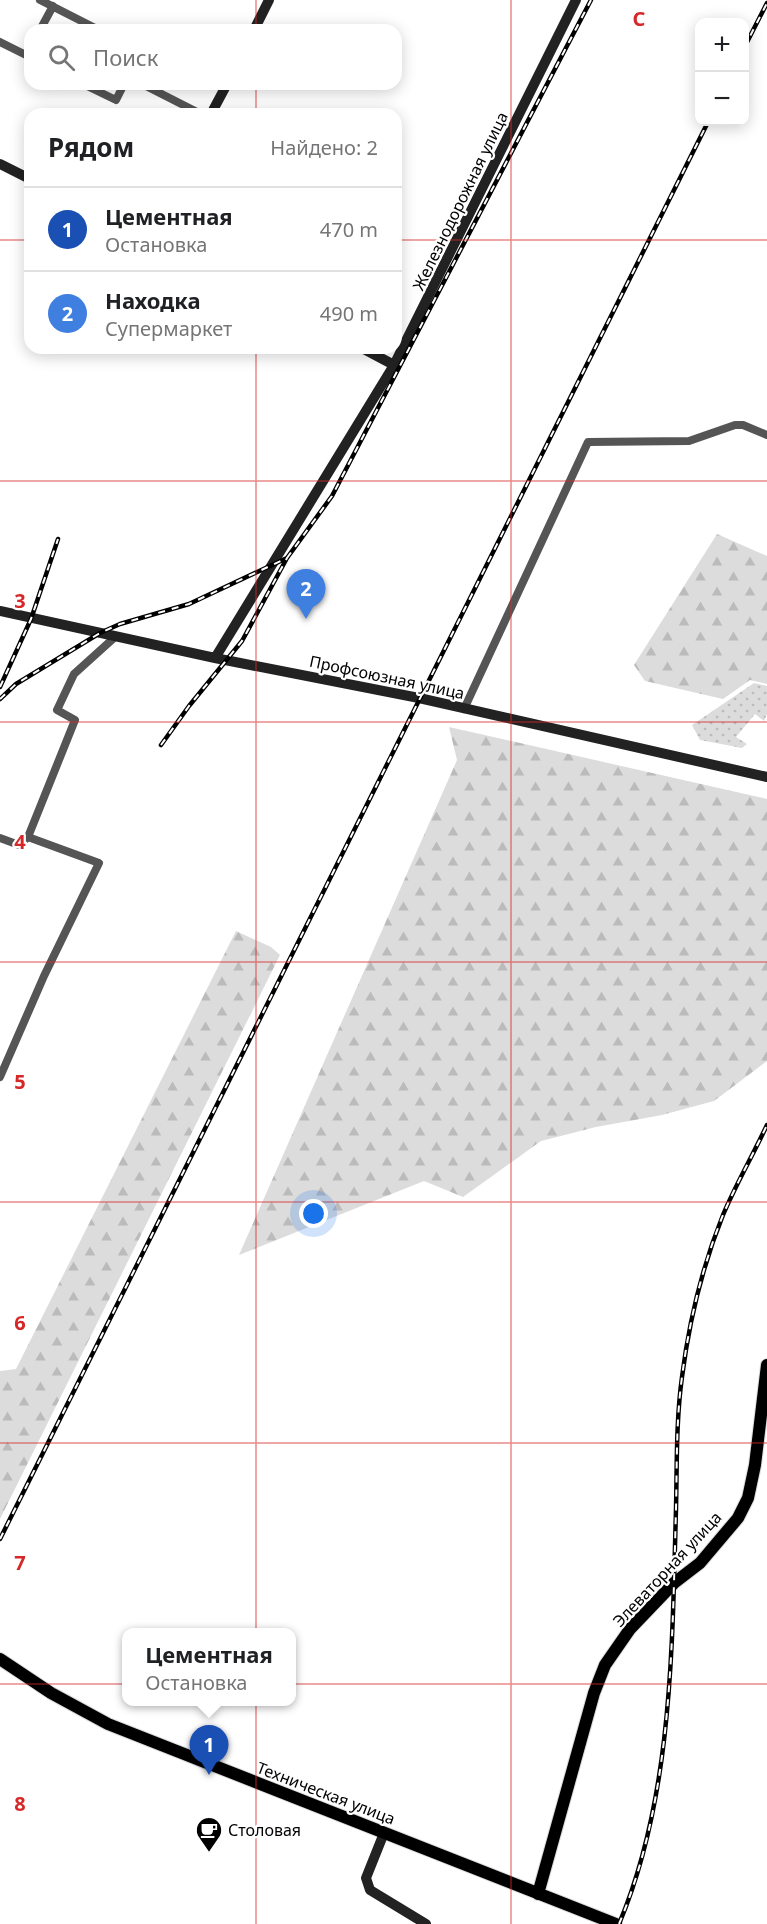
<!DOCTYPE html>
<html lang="ru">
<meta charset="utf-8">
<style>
body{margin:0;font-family:"Noto Sans",sans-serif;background:#f2f2f2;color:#202124}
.controls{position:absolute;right:18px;top:18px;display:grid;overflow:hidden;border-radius:12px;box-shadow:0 3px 15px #0003}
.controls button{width:54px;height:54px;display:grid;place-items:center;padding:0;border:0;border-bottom:2px solid #e0e0e0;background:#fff;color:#202124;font:30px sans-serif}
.you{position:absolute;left:314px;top:1214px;width:21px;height:21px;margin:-15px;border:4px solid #fff;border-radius:50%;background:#1a73e8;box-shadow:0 0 0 9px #1a73e833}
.badge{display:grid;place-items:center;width:39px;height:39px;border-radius:50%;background:#000;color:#fff;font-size:20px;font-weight:700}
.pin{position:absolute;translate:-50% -50px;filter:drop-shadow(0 2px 3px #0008)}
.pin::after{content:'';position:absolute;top:32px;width:21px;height:18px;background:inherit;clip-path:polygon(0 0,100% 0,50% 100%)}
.popup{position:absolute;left:122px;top:1628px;width:174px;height:78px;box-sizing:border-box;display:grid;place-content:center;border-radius:12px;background:#fff;filter:drop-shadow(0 2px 4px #0005);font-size:20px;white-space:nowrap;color:#757577}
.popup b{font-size:22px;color:#202124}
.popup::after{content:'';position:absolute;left:50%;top:100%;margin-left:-12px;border:12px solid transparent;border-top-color:#fff}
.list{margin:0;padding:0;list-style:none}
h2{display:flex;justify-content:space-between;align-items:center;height:78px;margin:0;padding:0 24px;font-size:26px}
h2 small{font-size:20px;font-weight:400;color:#757577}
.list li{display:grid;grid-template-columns:39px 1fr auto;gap:18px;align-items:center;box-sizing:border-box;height:84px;padding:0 24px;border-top:2px solid #e0e0e0}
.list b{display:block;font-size:22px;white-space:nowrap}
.list p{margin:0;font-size:20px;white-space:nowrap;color:#757577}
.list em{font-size:20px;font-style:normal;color:#757577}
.icon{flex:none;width:33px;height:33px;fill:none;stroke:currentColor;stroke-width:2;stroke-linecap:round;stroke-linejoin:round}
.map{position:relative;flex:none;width:767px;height:1924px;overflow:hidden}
.search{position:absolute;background:#fff;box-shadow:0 3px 15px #0003;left:24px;top:24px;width:378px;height:66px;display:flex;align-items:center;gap:15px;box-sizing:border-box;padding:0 21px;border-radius:18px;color:#757577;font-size:22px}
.panel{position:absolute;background:#fff;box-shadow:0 3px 15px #0003;left:24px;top:108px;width:378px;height:246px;border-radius:18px}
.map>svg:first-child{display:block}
.grass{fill:url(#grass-dots)}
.forest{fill:url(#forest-firs)}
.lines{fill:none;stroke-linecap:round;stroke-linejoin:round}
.primary-casing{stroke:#dbdbdb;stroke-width:14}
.street{stroke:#555;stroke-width:8}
.secondary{stroke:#222;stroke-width:10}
.primary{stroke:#000;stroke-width:12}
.rail-casing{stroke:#000;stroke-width:4.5}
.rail{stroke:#fff;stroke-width:2;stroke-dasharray:7;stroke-linecap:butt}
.grid{fill:none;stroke:#d62828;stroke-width:1.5;stroke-opacity:0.55}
.labels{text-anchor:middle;stroke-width:4.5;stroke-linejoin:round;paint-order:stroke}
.street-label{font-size:16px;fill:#000;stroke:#fff}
.poi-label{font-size:16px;fill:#000;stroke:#fff;text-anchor:start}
.grid-label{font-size:20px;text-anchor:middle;font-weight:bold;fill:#d62828;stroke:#fff;stroke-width:4.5;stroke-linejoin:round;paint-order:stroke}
</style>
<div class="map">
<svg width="767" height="1924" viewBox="0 0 767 1924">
<defs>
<pattern id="grass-dots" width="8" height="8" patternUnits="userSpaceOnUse" patternTransform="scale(1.5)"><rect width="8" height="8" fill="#dcdcdc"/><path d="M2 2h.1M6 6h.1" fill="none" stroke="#bbb" stroke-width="1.8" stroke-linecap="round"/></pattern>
<pattern id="forest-firs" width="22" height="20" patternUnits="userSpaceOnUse" patternTransform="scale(1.5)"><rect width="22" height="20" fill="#dcdcdc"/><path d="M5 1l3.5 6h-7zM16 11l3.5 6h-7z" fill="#bbb"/></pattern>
</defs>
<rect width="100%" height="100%" fill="#fff"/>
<path class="grass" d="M 754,683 L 767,686 L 767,714 L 764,721 L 755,714 L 736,737 L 747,744 L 742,748 L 700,740 L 692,725 Z"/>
<path class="forest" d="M 717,534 L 767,556 L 767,684 L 750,680 L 723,699 L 645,681 L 634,665 Z
M 449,727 L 767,799 L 767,1061 L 714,1101 L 662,1115 L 596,1127 L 541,1141 L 463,1197 L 424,1181 L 239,1255 L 457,760 Z
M 236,931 L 271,947 L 280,955 L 0,1519 L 0,1371 L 16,1369 Z"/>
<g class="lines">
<g class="primary-casing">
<path id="primary" d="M 0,1659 L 51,1693 L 108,1724 L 616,1924
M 538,1894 L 594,1693 L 605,1665 L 630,1629 L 674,1583 L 700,1563 L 738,1518 L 748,1498 L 755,1465 L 767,1365"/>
</g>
<path class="street" d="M 40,0 L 99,30
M 40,30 L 53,6
M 0,42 L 30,57
M 83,84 L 116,100 L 124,84
M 142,84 L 201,114
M 464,709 L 588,442 L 689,441 L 735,425 L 743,425 L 767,435
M 0,838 L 19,845 L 28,837
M 0,1077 L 44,976 L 99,863 L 28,837 L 75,720 L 57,710 L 74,674 L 115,637"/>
<path class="secondary" d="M 254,30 L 269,0
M 211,114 L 227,84
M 0,164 L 30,179
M 362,348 L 394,365
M 0,611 L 215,658 L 419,698 L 767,777
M 215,658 L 394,365 L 576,0
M 384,1833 L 366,1878 L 370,1890 L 426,1924"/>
<use href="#primary" class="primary"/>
<g class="rail-casing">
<path id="rail" d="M 744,48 L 767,3
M 0,687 L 31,619 L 58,539
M 0,699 L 16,684 L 100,633 L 120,624 L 189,604 L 287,558 L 332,496 L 591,0
M 161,745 L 189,706 L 242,641 L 287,558
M 0,1539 L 708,122
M 619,1924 C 673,1796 672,1645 676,1509 C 677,1465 676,1420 682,1377 C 689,1322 702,1267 723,1215 C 736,1184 753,1155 767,1125"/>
</g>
<use href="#rail" class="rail"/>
</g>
<path class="grid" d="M 256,0 L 256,30M 511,0 L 511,1924M 256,84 L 256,114M 0,240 L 30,240M 396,240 L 767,240M 256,348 L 256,1924M 0,481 L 767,481M 0,722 L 767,722M 0,962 L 767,962M 0,1202 L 767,1202M 0,1443 L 767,1443M 0,1684 L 767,1684"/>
<defs>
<g id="cafe-pin" transform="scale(1.35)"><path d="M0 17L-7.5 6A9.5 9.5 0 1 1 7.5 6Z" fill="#000" stroke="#fff"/><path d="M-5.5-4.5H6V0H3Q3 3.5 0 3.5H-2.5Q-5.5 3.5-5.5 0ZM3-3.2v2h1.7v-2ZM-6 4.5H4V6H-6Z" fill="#fff"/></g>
</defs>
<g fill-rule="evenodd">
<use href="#cafe-pin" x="209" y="1830"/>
</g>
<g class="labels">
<g class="street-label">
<text transform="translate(460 201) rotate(-64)" y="6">Железнодорожная улица</text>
<text transform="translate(387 677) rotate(12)" y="6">Профсоюзная улица</text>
<text transform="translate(667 1569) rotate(-47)" y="6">Элеваторная улица</text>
<text transform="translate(326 1793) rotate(21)" y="6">Техническая улица</text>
</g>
<g class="poi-label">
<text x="228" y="1836">Столовая</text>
</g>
</g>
<g class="grid-label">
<text x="639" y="26">C</text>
<text x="20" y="608">3</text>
<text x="20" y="849">4</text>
<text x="20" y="1089">5</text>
<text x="20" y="1330">6</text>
<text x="20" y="1570">7</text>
<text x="20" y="1811">8</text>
</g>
</svg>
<div class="controls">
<button>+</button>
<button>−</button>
</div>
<div class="you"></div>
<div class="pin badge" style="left:209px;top:1775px;background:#1a4fb4">1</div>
<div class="popup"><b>Цементная</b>Остановка</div>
<div class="pin badge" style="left:306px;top:619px;background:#3f7fe0">2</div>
<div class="search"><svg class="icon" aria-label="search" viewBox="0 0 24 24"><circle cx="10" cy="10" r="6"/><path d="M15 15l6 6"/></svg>Поиск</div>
<section class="panel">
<h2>Рядом<small>Найдено: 2</small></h2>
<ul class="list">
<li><span class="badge" style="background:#1a4fb4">1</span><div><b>Цементная</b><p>Остановка</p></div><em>470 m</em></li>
<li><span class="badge" style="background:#3f7fe0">2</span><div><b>Находка</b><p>Супермаркет</p></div><em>490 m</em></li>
</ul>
</section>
</div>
